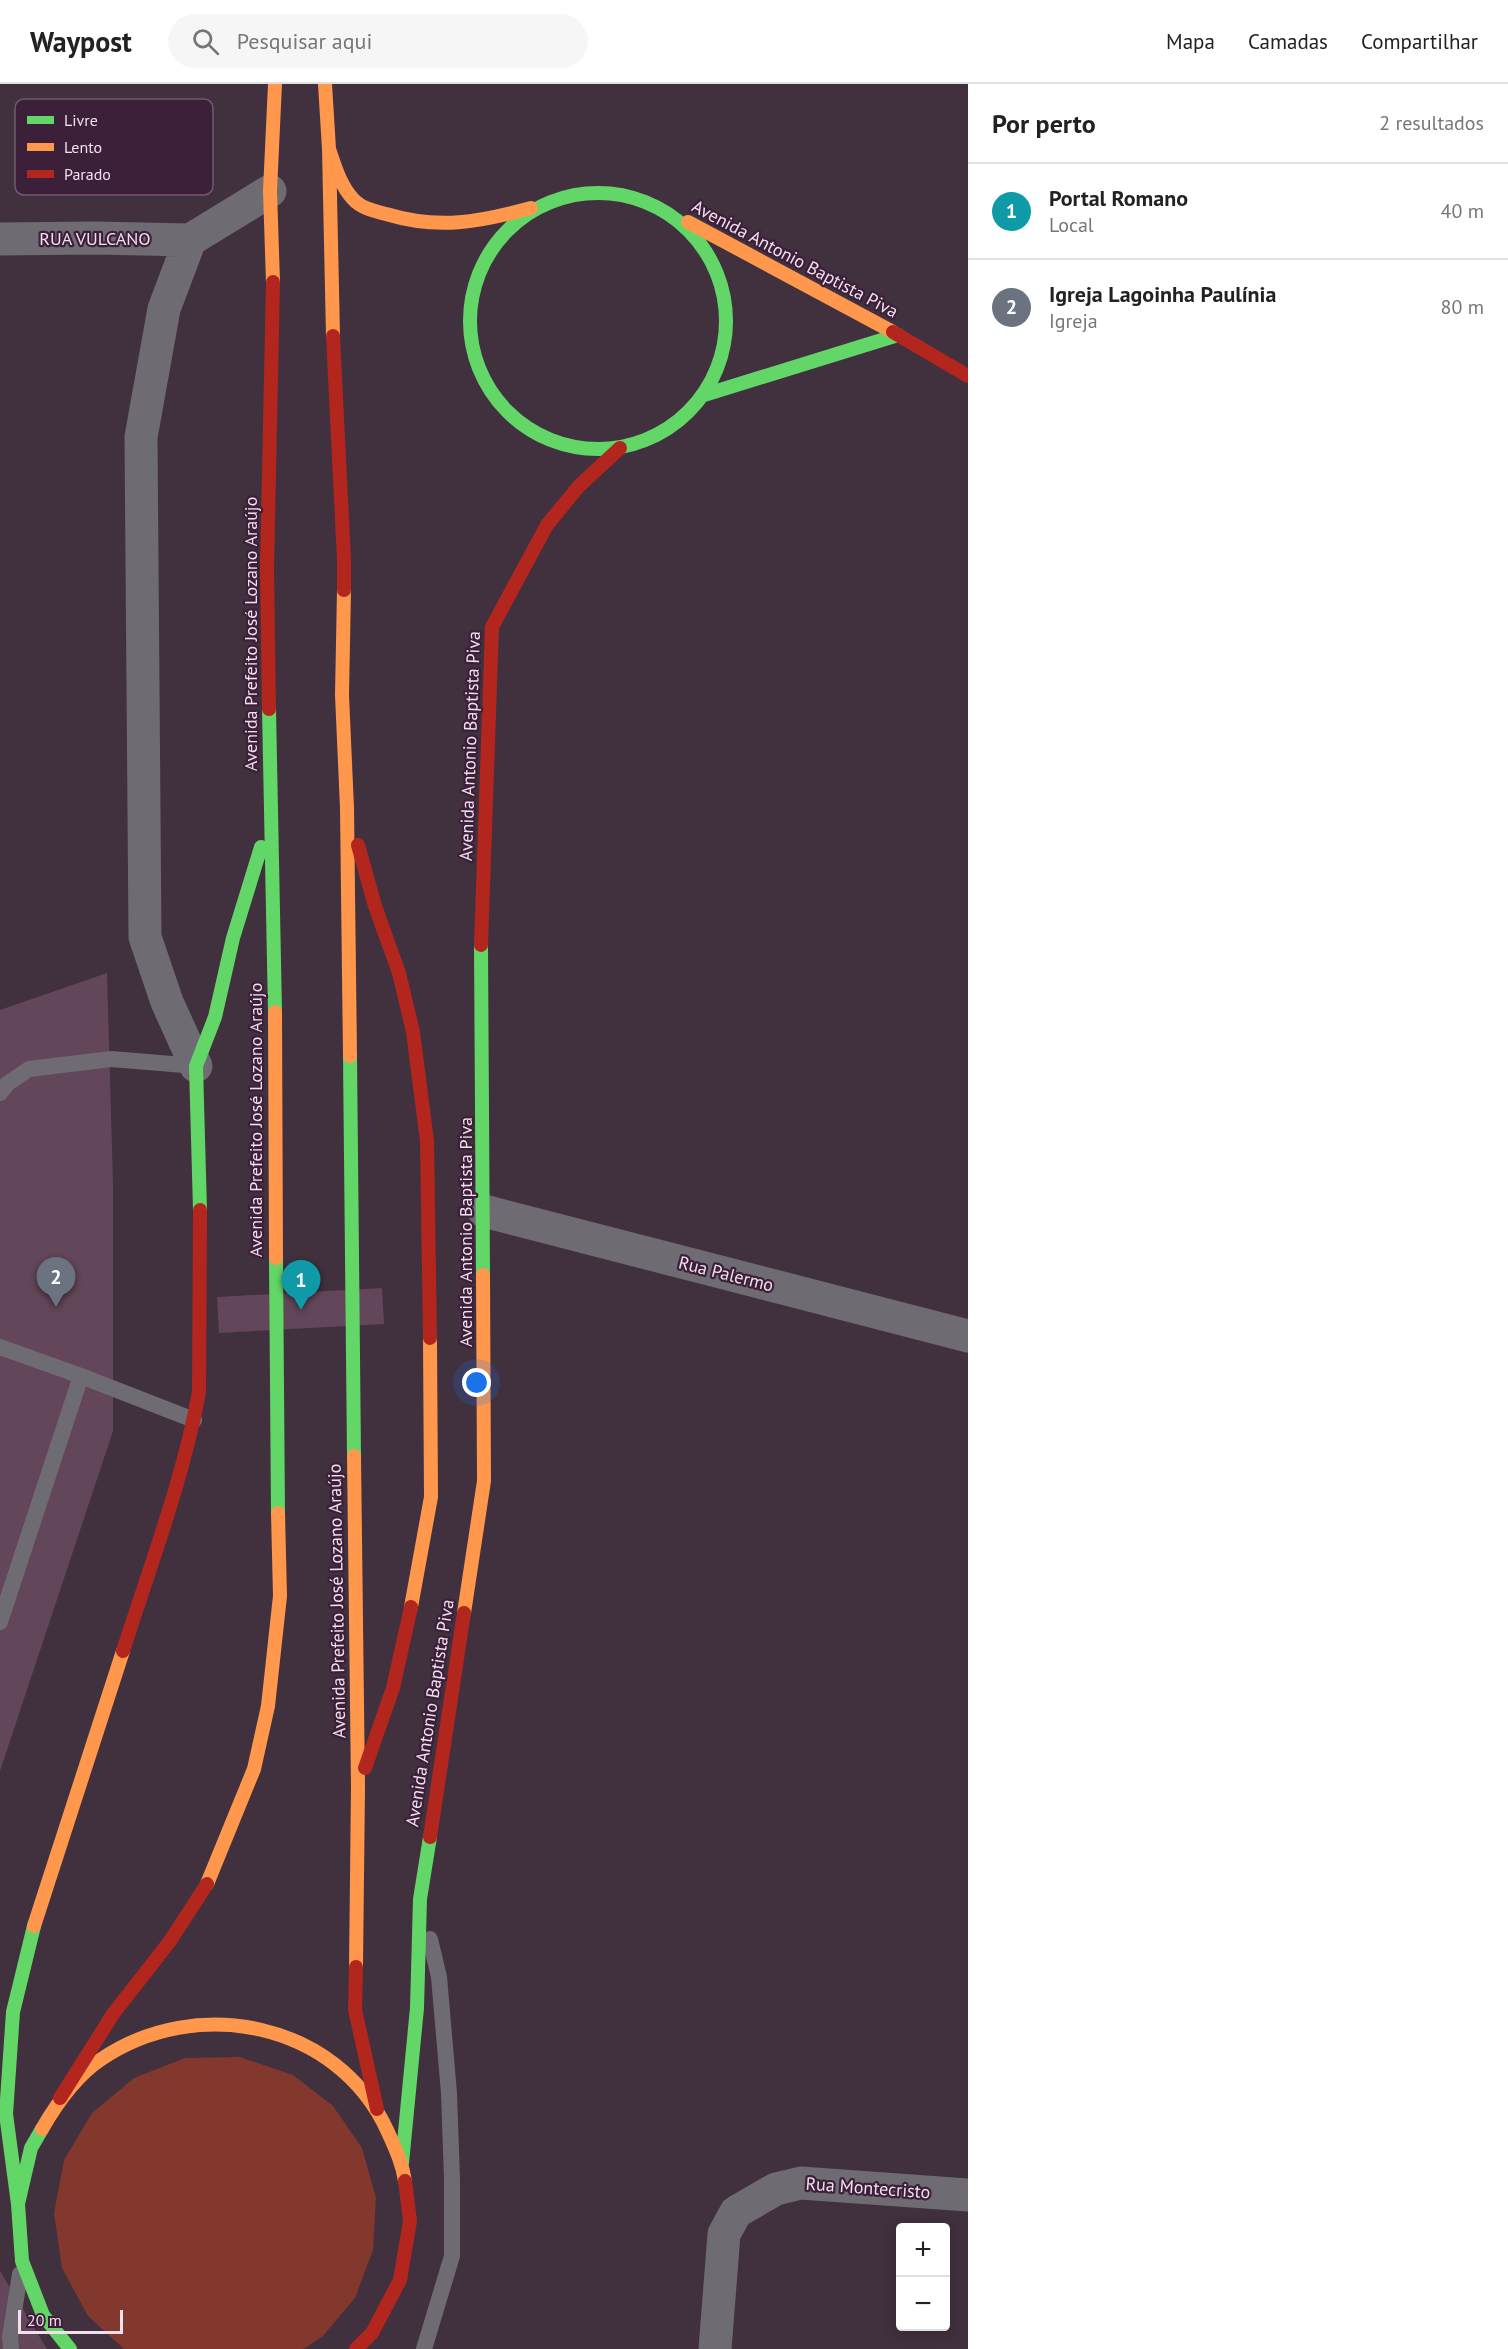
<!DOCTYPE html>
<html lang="pt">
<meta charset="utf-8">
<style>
body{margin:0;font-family:"PT Sans",sans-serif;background:#f6f6f6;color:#222}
.controls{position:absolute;right:18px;bottom:18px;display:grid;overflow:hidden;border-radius:6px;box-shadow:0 3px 15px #0003}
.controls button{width:54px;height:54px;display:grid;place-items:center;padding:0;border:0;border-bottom:2px solid #e0e0e0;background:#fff;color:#222;font:30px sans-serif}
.scale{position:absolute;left:18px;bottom:15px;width:105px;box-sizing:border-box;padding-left:6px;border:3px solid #f1dfee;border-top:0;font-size:16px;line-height:21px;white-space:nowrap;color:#f1dfee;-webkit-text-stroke:4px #3c2039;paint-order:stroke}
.you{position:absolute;left:477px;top:1299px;width:21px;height:21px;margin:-15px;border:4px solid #fff;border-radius:50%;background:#1a73e8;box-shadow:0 0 0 9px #1a73e833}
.badge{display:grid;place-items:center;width:39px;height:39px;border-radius:50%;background:#635c62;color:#fff;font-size:20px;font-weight:700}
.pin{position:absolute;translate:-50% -50px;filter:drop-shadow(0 2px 3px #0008)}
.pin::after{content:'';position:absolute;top:32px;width:21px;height:18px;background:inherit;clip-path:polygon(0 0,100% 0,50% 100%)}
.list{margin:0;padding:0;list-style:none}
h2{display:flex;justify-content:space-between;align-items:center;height:78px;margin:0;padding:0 24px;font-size:26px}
h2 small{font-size:20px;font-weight:400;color:#767676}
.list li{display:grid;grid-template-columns:39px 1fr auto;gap:18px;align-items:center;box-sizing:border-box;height:96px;padding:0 24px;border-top:2px solid #e0e0e0}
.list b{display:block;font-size:22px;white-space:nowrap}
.list p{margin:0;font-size:20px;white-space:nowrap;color:#767676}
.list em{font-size:20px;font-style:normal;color:#767676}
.icon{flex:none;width:33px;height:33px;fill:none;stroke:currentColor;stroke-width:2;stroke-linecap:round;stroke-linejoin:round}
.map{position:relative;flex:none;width:968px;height:2265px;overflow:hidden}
header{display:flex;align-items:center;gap:36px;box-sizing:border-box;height:84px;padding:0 30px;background:#fff;border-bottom:2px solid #e0e0e0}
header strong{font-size:28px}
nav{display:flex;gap:33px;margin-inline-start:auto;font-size:21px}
.search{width:420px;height:54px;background:#f6f6f6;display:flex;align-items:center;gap:15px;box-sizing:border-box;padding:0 21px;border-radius:33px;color:#767676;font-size:22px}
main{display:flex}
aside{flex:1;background:#fff}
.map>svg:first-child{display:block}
.green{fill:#83382e}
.building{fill:#634659}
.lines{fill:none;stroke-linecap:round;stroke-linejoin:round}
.lane{stroke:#6e6b73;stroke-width:16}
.street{stroke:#6e6b73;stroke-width:33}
.fast{stroke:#63d668;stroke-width:14}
.slow{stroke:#ff974d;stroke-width:14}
.jam{stroke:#b3261e;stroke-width:14}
.labels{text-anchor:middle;stroke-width:4.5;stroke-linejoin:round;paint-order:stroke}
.street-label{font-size:18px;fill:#f1dfee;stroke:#3c2039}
.key{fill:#3c2039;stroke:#72596f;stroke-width:1.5}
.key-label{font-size:16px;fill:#f1dfee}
</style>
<header>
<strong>Waypost</strong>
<div class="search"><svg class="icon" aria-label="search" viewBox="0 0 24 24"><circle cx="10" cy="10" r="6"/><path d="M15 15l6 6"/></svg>Pesquisar aqui</div>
<nav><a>Mapa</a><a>Camadas</a><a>Compartilhar</a></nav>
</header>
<main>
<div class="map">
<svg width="968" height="2265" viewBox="0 0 968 2265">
<rect width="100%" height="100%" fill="#41303e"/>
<path class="green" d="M 240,1973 L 293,1991 L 333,2022 L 362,2064 L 376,2114 L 373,2166 L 355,2214 L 322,2253 L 303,2265 L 124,2265 L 88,2232 L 62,2184 L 54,2129 L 64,2076 L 92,2029 L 134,1994 L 185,1974 Z"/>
<path class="building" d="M 107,889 L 113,1100 L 113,1347 L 0,1687 L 0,926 Z
M 382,1204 L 384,1240 L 219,1249 L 217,1213 Z
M 0,2187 L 47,2265 L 0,2265 Z"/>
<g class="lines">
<path class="lane" d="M 0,1009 L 7,1000 L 29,985 L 111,975 L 196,982
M 0,1263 L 81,1292 L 194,1336
M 0,1538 L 81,1292
M 11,2265 L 10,2253 L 20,2190
M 424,2265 L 452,2172 L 452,2095 L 449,2009 L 439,1893 L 430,1855"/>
<path class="street" d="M 0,155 L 95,154 L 190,156
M 196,982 L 167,918 L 145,853 L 141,353 L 164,225 L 190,156 L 270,107
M 484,1127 L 968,1252
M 715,2265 L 724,2150 L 736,2128 L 776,2105 L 801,2099 L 968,2111"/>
<path class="fast" d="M470 237a128 128 0 1 1 256 0a128 128 0 1 1-256 0Z
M 704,311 L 898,251
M 269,625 L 275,928
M 481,861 L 483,1191
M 350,972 L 354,1372
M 200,1126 L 196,982 L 215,933 L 233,854 L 261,763
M 276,1174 L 278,1429
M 42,2045 L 31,2064 L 18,2120 L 22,2177 L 43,2231 L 70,2265
M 402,2079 L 417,1924 L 420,1815 L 430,1753
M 18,2120 L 6,2030 L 13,1928 L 34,1842"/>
<path class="slow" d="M 325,0 L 329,65 L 333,252
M 329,65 C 335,82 340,101 353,115 C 361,124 374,127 386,130 C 439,146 479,138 531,124
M 688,138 L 893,248
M 273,198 L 270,107 L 275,0
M 344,506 L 342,611 L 347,724 L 350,972
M 275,928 L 276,1174
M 354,1372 L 358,1703 L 356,1883
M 411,1523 L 431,1413 L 430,1254
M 464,1529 L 484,1397 L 483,1191
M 207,1800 L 254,1685 L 268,1622 L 280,1512 L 278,1429
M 34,1842 L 123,1567
M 42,2045 C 57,2019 75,1993 100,1976 C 196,1910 337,1938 387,2046 C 395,2064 402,2078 405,2097"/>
<path class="jam" d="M 893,248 L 968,292
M 333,252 L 344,476 L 344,506
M 269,625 L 267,484 L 273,198
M 358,761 L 375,822 L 399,889 L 413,948 L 427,1057 L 430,1254
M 481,861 L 492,543 L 547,441 L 579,402 L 620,364
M 123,1567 C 150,1482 183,1396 199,1308 L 200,1126
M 365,1684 L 393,1604 L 411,1523
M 430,1753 L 464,1529
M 356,1883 L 355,1926 L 377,2025
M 60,2014 L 113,1930 L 170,1857 L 207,1800
M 356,2265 L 372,2249 L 400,2196 L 410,2137 L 405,2097"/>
</g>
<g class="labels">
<g class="street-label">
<text x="95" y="161">RUA VULCANO</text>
<text transform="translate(795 175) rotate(28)" y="6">Avenida Antonio Baptista Piva</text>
<text transform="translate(251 550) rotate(-90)" y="6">Avenida Prefeito José Lozano Araújo</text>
<text transform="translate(470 662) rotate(-88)" y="6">Avenida Antonio Baptista Piva</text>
<text transform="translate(256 1036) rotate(-90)" y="6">Avenida Prefeito José Lozano Araújo</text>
<text transform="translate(466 1148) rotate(-90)" y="6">Avenida Antonio Baptista Piva</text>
<text transform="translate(726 1190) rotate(14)" y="6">Rua Palermo</text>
<text transform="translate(337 1517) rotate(-91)" y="6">Avenida Prefeito José Lozano Araújo</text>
<text transform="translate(430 1629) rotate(-81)" y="6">Avenida Antonio Baptista Piva</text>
<text transform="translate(868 2104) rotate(4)" y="6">Rua Montecristo</text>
</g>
</g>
<rect x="15" y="15" width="198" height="96" rx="9" class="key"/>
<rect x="27" y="32" width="27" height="8" fill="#63d668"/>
<rect x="27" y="59" width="27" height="8" fill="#ff974d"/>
<rect x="27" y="86" width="27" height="8" fill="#b3261e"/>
<g class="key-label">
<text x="64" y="42">Livre</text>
<text x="64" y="69">Lento</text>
<text x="64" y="96">Parado</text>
</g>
</svg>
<div class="controls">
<button>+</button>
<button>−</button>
</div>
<div class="scale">20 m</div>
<div class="you"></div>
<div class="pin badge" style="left:301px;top:1226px;background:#0f9aa8">1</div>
<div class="pin badge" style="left:56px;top:1223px;background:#6b7280">2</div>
</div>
<aside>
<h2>Por perto<small>2 resultados</small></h2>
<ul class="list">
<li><span class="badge" style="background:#0f9aa8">1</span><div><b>Portal Romano</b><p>Local</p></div><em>40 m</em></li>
<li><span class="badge" style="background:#6b7280">2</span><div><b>Igreja Lagoinha Paulínia</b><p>Igreja</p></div><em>80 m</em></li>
</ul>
</aside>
</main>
